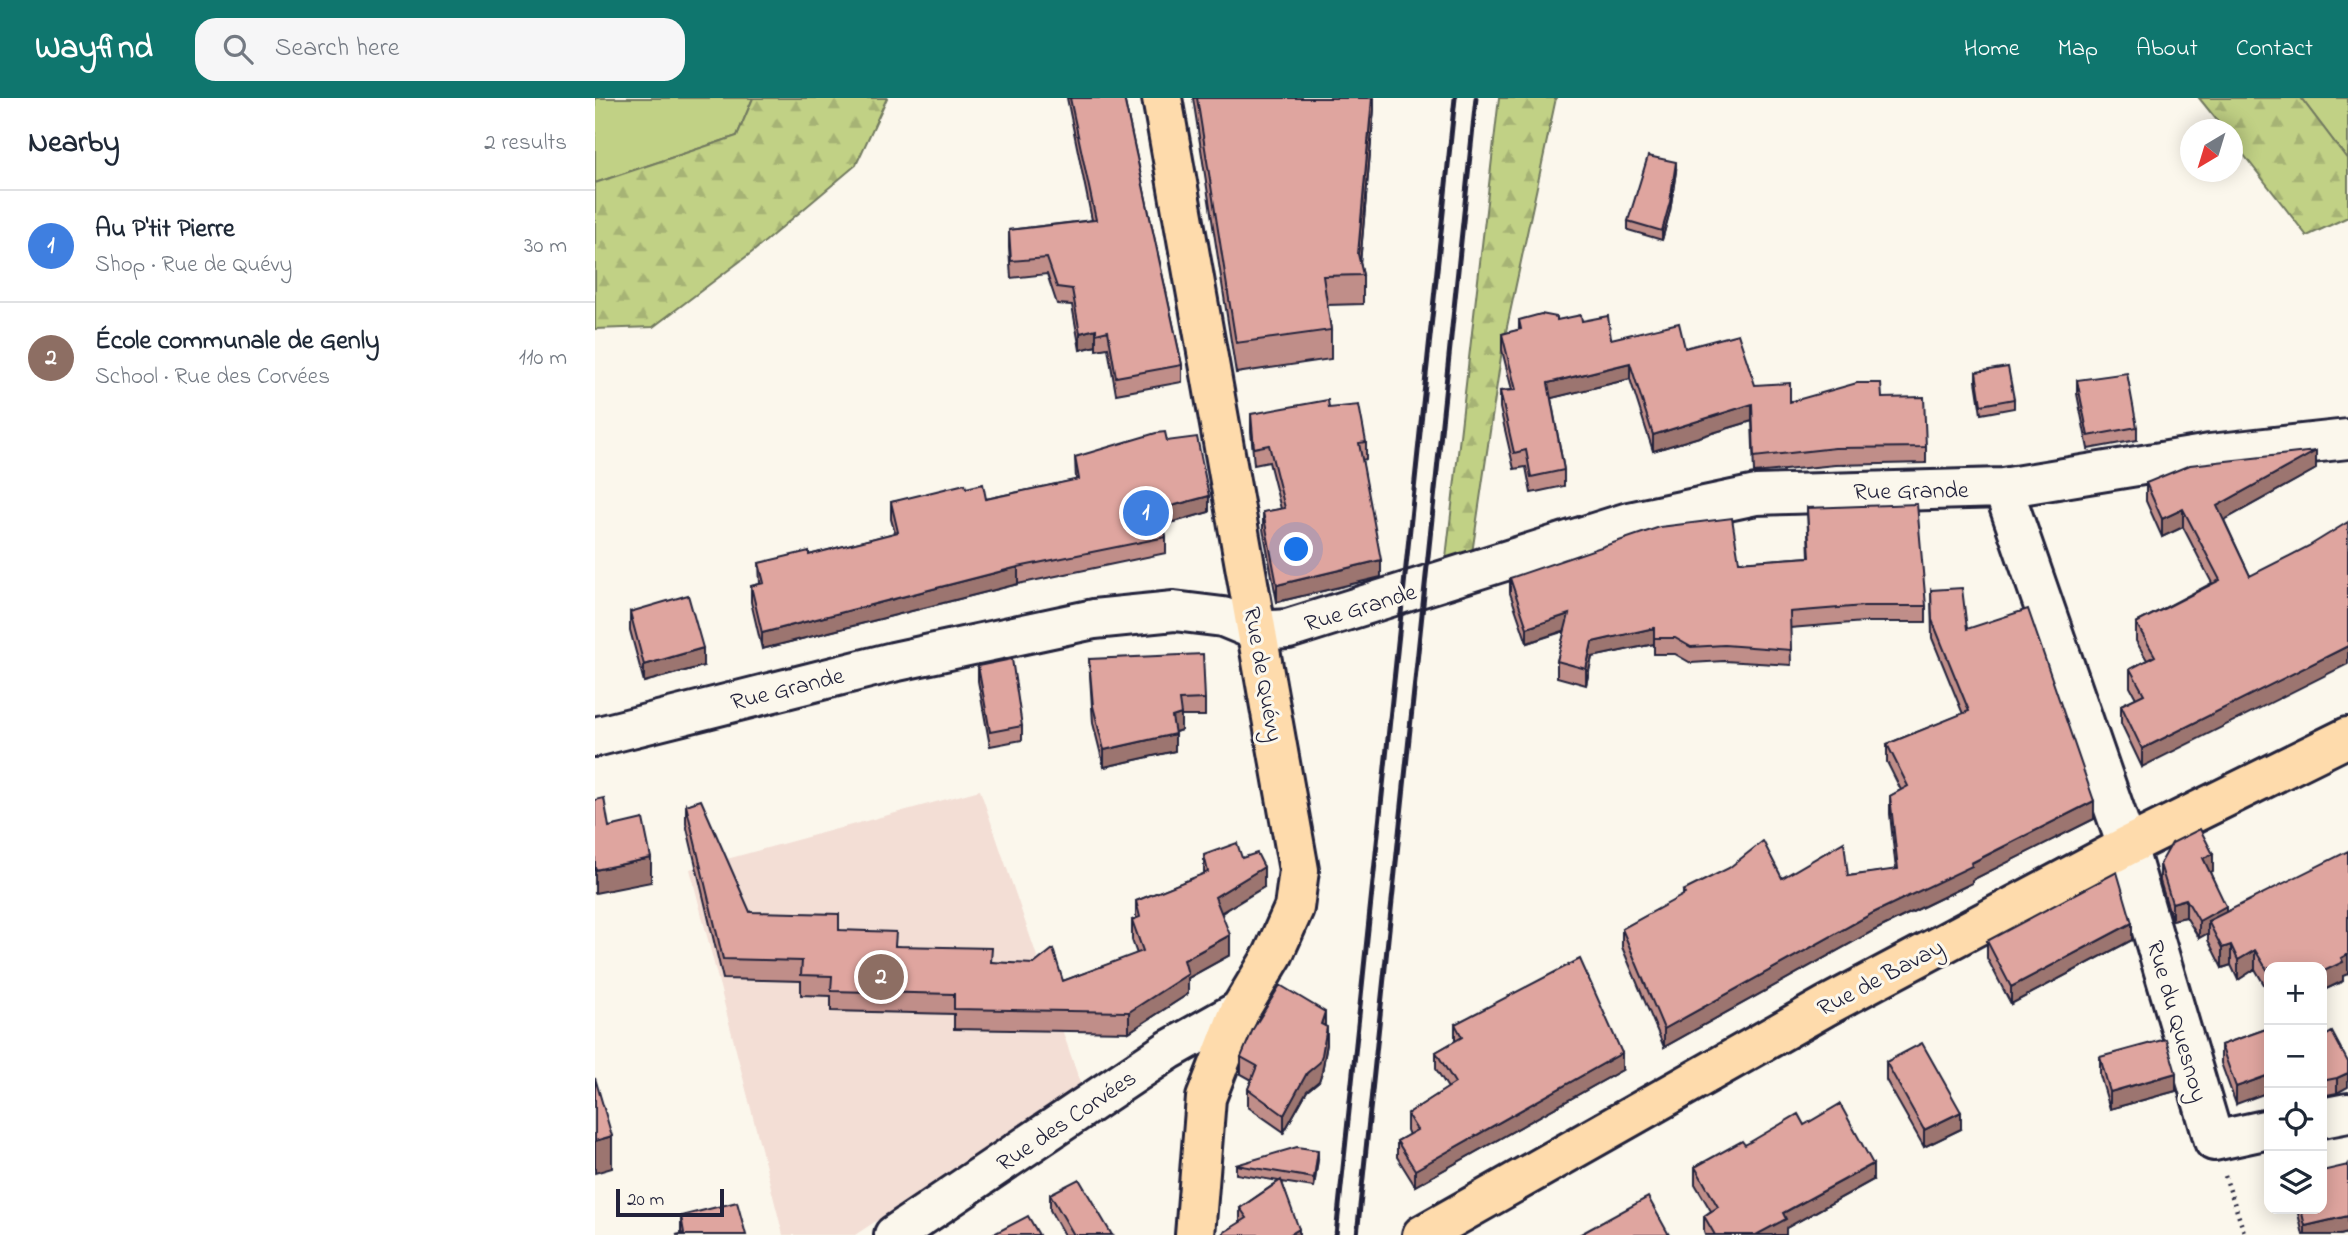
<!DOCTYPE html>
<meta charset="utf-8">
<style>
body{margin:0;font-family:"Indie Flower",sans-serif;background:#f6f6f7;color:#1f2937}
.controls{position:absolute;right:21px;bottom:21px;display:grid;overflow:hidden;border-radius:14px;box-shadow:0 4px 18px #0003}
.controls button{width:63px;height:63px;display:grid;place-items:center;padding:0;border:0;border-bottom:2px solid #e0e1e3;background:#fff;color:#1f2937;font:35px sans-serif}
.compass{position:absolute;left:1585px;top:21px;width:63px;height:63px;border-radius:50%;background:#fff;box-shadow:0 4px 18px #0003;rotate:218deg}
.scale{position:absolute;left:21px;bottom:18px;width:108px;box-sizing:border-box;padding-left:7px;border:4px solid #22223b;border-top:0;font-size:19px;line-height:24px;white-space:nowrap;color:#22223b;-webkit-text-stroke:5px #fbf7ec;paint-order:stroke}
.you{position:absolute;left:702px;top:452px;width:24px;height:24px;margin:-18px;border:5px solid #fff;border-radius:50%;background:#1a73e8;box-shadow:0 0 0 10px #1a73e833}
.badge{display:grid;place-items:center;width:46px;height:46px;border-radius:50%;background:#0f766e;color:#fff;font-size:23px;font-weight:700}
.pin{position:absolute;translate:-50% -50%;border:4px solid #fff;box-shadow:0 2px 7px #0006}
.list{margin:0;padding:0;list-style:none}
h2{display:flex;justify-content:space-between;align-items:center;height:91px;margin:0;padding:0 28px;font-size:30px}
h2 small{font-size:23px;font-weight:400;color:#747a83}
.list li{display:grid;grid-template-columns:46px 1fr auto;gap:21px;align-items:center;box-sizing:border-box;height:112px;padding:0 28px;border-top:2px solid #e0e1e3}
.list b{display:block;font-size:26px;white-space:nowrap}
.list p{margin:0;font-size:23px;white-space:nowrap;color:#747a83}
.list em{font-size:23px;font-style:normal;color:#747a83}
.icon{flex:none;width:38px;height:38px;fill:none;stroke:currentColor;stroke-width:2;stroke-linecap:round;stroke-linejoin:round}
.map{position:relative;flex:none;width:1753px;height:1137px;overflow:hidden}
header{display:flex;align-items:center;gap:42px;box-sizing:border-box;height:98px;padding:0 35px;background:#0f766e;color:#fff}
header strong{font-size:33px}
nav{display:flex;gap:38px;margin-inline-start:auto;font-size:24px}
.search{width:490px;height:63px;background:#f6f6f7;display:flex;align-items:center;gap:18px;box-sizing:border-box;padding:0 24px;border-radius:21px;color:#747a83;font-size:26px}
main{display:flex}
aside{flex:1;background:#fff}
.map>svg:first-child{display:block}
.built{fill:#f3ded5}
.grass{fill:#c1d185;stroke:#727a60;stroke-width:2}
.forest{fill:url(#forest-firs);stroke:#727a60;stroke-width:2}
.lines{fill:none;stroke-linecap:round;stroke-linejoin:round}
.minor-casing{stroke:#22223b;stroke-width:44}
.major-casing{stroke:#22223b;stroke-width:44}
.path{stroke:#22223b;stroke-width:4.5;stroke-dasharray:2 5;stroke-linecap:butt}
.minor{stroke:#fbf7ec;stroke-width:38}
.major{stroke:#fedbac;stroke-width:38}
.rail{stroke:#22223b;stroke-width:5}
.wall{fill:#c08e89;stroke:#22223b;stroke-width:2}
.shaded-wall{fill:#9c746f;stroke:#22223b;stroke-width:2}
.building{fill:#dfa59f;stroke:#22223b;stroke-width:2}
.labels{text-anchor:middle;stroke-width:6;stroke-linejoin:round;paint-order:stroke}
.street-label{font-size:24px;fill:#22223b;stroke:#fbf7ec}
</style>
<header>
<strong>Wayfind</strong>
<div class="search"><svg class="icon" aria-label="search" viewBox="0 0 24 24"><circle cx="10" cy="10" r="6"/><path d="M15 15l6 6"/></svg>Search here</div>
<nav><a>Home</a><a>Map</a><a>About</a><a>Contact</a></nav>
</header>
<main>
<aside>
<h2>Nearby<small>2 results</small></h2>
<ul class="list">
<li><span class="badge" style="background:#3f7fe0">1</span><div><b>Au P'tit Pierre</b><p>Shop · Rue de Quévy</p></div><em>30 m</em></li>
<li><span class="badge" style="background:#8d6e63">2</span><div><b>École communale de Genly</b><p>School · Rue des Corvées</p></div><em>110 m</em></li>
</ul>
</aside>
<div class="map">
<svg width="1753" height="1137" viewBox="0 0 1753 1137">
<defs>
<pattern id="forest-firs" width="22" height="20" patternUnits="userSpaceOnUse" patternTransform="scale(1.75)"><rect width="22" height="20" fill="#c1d185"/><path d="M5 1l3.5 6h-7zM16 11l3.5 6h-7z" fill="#a6b374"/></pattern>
</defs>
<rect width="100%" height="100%" fill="#fbf7ec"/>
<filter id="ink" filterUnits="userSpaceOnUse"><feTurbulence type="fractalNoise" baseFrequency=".0143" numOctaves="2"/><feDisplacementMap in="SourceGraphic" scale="14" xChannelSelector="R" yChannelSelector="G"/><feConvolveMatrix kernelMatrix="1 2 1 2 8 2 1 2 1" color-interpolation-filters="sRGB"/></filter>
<g filter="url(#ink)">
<path class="built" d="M 385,692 L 486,987 L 260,1137 L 188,1137 L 95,771 Z"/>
<path class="grass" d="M 0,0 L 158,0 L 142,38 L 0,85 Z
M 1706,0 L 1753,0 L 1753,62 Z"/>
<path class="forest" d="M 158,0 L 292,0 L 261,67 L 160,152 L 58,229 L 0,231 L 0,85 L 142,38 Z
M 904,0 L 961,0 L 907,252 L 875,469 L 849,477 Z
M 1604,0 L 1706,0 L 1753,62 L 1753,119 L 1712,138 L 1638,43 L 1638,32 L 1629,31 Z"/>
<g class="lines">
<g class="minor-casing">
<path id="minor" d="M 1408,390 L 1532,748 L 1619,1043 L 1674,1031
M 0,639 L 298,564 L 499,521 L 579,513 L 628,519 L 662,533 L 693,531 L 1034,424 L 1161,397 L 1408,390 L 1615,356 L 1753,341
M 1727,1020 L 1753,1015
M 299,1137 L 574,952 L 645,912"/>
</g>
<g class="major-casing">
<path id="major" d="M 567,0 L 704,772 L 699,810 L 678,857 L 645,912 L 611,1000 L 600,1137
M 827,1137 L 1233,907 L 1532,748 L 1753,639"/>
</g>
<path class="path" d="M 1630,1078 L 1650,1137"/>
<use href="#minor" class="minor"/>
<use href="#major" class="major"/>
<path class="rail" d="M 741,1137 L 860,0
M 762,1137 L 881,0"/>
</g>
<path class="wall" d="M 472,0 L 529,0 L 587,267 L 587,284 L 521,296 L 513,250 L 501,252 L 501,248 L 485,252 L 477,207 L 462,206 L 452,176 L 416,180 L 414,149 L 414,132 L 497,122 Z
M 598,0 L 779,0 L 779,11 L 765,164 L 768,177 L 768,206 L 732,207 L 736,232 L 736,261 L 641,275 Z
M 1081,73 L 1075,113 L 1067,142 L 1033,132 L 1033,123 Z
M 924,222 L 962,222 L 987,223 L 1016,241 L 1090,250 L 1160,287 L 1195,303 L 1287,300 L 1331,349 L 1331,365 L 1240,367 L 1159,375 L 1157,323 L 1058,353 L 1035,281 L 956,300 L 969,372 L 969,388 L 936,395 L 931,369 L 919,371 L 905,310 L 905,293 L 917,292 L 907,252 L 907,236 L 924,232 Z
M 1381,274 L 1419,301 L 1419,310 L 1386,316 L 1381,283 Z
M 1482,282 L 1542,329 L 1542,342 L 1493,351 L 1482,296 Z
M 734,310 L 771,344 L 771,361 L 767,362 L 786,479 L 682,504 L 668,431 L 668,414 L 686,411 L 674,364 L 659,367 L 656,333 L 656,316 Z
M 572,343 L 614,414 L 569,427 L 571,439 L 571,455 L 423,486 L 167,551 L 156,504 L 156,488 L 165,486 L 164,465 L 214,457 L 300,435 L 296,421 L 296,404 L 371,390 L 391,401 L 481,382 L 480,359 Z
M 1721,371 L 1629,422 L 1655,478 L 1547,669 L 1526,625 L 1526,607 L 1541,600 L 1535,589 L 1535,571 L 1552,562 L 1541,543 L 1541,525 L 1617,485 L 1588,429 L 1567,439 L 1551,403 L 1551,385 Z
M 1212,410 L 1331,508 L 1331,524 L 1269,524 L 1195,530 L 1196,567 L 1129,563 L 1096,565 L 1080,556 L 1059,556 L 1059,546 L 997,559 L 991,587 L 962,579 L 962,563 L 970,533 L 932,545 L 915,495 L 915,480 L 1214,459 Z
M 1336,492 L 1372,531 L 1499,721 L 1377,782 L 1377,785 L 1278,833 L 1069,949 L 1027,849 L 1027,831 L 1088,798 L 1088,793 L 1187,780 L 1253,778 L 1301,772 L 1295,716 L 1295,698 L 1306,692 L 1292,664 L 1292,646 L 1368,616 L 1337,540 Z
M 35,514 L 108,568 L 49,584 L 35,532 Z
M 494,561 L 610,601 L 610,618 L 586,618 L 586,632 L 580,634 L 580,653 L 509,669 L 498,625 Z
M 383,568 L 427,628 L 427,642 L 395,648 L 383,583 Z
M 91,707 L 155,814 L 244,832 L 301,848 L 397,864 L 468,883 L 542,856 L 537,842 L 537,822 L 541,821 L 541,803 L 609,776 L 609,757 L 647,760 L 669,789 L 627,815 L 635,857 L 593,880 L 593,896 L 534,934 L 359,931 L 359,916 L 236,913 L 236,898 L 206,897 L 206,883 L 128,881 L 91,726 Z
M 1565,766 L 1618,773 L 1615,774 L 1631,814 L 1748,878 L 1748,883 L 1727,893 L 1727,869 L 1674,869 L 1674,895 L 1660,871 L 1643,882 L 1636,867 L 1627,870 L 1613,842 L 1613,835 L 1604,840 L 1591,819 L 1577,822 L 1565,783 Z
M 1537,842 L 1416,906 L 1392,860 L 1392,843 Z
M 860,926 L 1027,972 L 820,1088 L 802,1059 L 802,1043 L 814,1037 L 812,1032 L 812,1016 L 853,990 L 841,971 L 841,954 L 860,943 Z
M 730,928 L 732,946 L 727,974 L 724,983 L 712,993 L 689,1034 L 653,1009 L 653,991 L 657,982 L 646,976 L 646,959 Z
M 1674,930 L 1641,1006 L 1626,965 L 1626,947 Z
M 1727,940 L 1753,964 L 1742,995 L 1727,998 Z
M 1505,959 L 1581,993 L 1515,1011 L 1505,977 Z
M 1291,964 L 1366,1031 L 1329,1049 L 1291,982 Z
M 1209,1027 L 1278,1082 L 1191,1130 L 1191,1137 L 1110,1137 L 1109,1134 L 1109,1118 L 1116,1113 L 1100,1086 L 1100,1069 L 1150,1047 Z
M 723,1061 L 719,1089 L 687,1084 L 704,1137 L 628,1137 L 628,1135 L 645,1125 L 645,1110 L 684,1083 L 641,1076 L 641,1067 Z
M 1753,1067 L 1753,1135 L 1745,1137 L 1708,1137 L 1702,1111 L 1727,1111 Z
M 455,1096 L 517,1137 L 469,1137 L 455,1112 Z
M 86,1118 L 151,1137 L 86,1136 Z"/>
<path class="shaded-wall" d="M 777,0 L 779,0 L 779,11 L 764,177 L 763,156 Z
M 1081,64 L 1081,73 L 1075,113 L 1067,142 L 1067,133 Z
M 501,231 L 501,248 L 485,252 L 485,235 Z
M 1035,265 L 1035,281 L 953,301 L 953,285 Z
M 1157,306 L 1157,323 L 1058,353 L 1058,337 Z
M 1721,353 L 1721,371 L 1622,426 L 1622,408 Z
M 614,398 L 614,414 L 565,428 L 565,411 Z
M 1588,411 L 1588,429 L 1567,439 L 1567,421 Z
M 786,462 L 786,479 L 682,504 L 682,487 Z
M 423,469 L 423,486 L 167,551 L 167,535 Z
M 974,516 L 974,531 L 932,545 L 932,530 Z
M 1059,530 L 1059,546 L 997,559 L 991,587 L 991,571 L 997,544 Z
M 1753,548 L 1753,566 L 1547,669 L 1547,651 Z
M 108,550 L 108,568 L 49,584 L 49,567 Z
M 586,616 L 586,632 L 577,635 L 577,619 Z
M 580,636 L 580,653 L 509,669 L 509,652 Z
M 1499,703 L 1499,721 L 1377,782 L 1377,785 L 1278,833 L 1069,949 L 1069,931 L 1278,815 Z
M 1618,756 L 1618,773 L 1608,778 L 1608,760 Z
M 56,760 L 56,784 L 0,795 L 0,772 Z
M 669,769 L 669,789 L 620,818 L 620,799 Z
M 1591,801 L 1591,819 L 1577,822 L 1577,805 Z
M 1631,808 L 1631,825 L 1613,823 L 1613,835 L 1604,840 L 1604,823 Z
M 1537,825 L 1537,842 L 1416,906 L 1416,889 Z
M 635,837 L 635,857 L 593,880 L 593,896 L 534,934 L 534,914 L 589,862 Z
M 1636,847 L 1636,867 L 1627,870 L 1627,850 Z
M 1660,852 L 1660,871 L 1643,882 L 1643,862 Z
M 1753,856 L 1753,876 L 1748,878 L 1748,883 L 1727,893 L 1727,874 L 1746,860 Z
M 730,914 L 730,931 L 726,926 Z
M 732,929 L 732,946 L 727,974 L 724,983 L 712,993 L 689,1034 L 689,1017 Z
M 1027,955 L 1027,972 L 820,1088 L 820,1072 Z
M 1581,975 L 1581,993 L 1515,1011 L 1515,994 Z
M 1753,975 L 1753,989 L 1742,995 L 1742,980 Z
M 1674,977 L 1674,994 L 1641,1006 L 1641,989 Z
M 1366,1014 L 1366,1031 L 1329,1049 L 1329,1032 Z
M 17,1038 L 17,1070 L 0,1075 L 0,1043 Z
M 723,1052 L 723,1061 L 719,1089 L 719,1080 Z
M 1278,1066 L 1278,1082 L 1191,1130 L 1191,1137 L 1161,1137 L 1188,1115 Z
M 1753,1118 L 1753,1135 L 1745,1137 L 1710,1137 L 1710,1128 Z
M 704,1131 L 704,1137 L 694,1137 Z"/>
<path class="building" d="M 475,0 L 529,0 L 587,267 L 521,279 L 513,233 L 501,236 L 501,231 L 485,235 L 477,191 L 462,189 L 452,160 L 416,163 L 414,132 L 501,122 Z
M 602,0 L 777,0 L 763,156 L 768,177 L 728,178 L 736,232 L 641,245 Z
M 1053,58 L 1081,64 L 1075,104 L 1067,133 L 1033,123 Z
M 946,216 L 962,219 L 962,222 L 986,217 L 987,223 L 1013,218 L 1016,241 L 1084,225 L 1090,250 L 1143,236 L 1160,287 L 1195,285 L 1195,304 L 1262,285 L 1286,285 L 1287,300 L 1329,299 L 1331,349 L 1240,350 L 1159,359 L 1157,306 L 1058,337 L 1035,265 L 953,285 L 969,372 L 936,379 L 931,352 L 919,355 L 905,293 L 921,292 L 907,236 L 926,231 L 924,222 Z
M 1413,269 L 1419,301 L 1386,307 L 1381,274 Z
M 1532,275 L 1542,329 L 1493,338 L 1482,282 Z
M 733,302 L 734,310 L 764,307 L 771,344 L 764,345 L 786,462 L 682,487 L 668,414 L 690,410 L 674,347 L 659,350 L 656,316 Z
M 570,334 L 572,343 L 602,339 L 614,398 L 565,411 L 571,439 L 423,469 L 167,535 L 156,488 L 169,485 L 164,465 L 214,453 L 214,457 L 303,434 L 296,404 L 370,386 L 371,390 L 388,386 L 391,401 L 484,381 L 480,359 L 561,335 Z
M 1721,353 L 1622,408 L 1655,478 L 1714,448 L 1753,424 L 1753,548 L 1547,651 L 1526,607 L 1549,596 L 1535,571 L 1560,558 L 1541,525 L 1625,482 L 1588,411 L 1567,421 L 1551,385 L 1595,367 Z
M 1322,406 L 1331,508 L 1269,508 L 1195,514 L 1196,552 L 1129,547 L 1096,549 L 1080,540 L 1059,540 L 1059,530 L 997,544 L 991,571 L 962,563 L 974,516 L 932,530 L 915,480 L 1065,429 L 1137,420 L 1144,464 L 1215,459 L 1212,410 Z
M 1367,490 L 1372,531 L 1433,511 L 1499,703 L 1376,765 L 1377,768 L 1278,815 L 1069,931 L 1027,831 L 1090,796 L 1088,793 L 1134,770 L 1168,743 L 1187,780 L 1249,744 L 1253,778 L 1303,771 L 1295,698 L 1313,688 L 1292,646 L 1374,613 L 1337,522 L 1336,492 Z
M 93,497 L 108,550 L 49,567 L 35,514 Z
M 608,556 L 610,601 L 584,602 L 586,616 L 577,619 L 580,636 L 509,652 L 498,608 L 494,561 Z
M 417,561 L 427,628 L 395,634 L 383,568 Z
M 9,700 L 14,729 L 48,721 L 56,760 L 0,772 L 0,702 Z
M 106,702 L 155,814 L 244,816 L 244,832 L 301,834 L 300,848 L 397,850 L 396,864 L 439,866 L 458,851 L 468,883 L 548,853 L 537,822 L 545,819 L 541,803 L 613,774 L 609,757 L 642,745 L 647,760 L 662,755 L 669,769 L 620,799 L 635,837 L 589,862 L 593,876 L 534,914 L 359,911 L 359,896 L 236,893 L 237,878 L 206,877 L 207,863 L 128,861 L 91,707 Z
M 1605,731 L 1618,756 L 1608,760 L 1631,808 L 1604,823 L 1591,801 L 1577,805 L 1565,766 L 1577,745 Z
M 1753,753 L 1753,856 L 1746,860 L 1748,864 L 1727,874 L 1727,869 L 1674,869 L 1674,875 L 1660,852 L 1643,862 L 1636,847 L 1627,850 L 1613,823 Z
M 1522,774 L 1537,825 L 1416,889 L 1392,843 Z
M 985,861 L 1027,955 L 820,1072 L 802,1043 L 822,1032 L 812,1016 L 860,985 L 841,954 L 867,939 L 860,926 Z
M 685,887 L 730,914 L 726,926 L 732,929 L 727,957 L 724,965 L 712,975 L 689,1017 L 653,991 L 662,968 L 646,959 L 658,931 Z
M 1674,930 L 1674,977 L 1641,989 L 1626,947 Z
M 1737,934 L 1753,964 L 1753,975 L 1742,980 L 1727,983 L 1727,940 Z
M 1571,941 L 1581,975 L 1515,994 L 1505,959 Z
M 1327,945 L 1366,1014 L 1329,1032 L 1291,964 Z
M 0,980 L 17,1038 L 0,1043 Z
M 1245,1006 L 1278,1066 L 1188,1115 L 1191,1121 L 1161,1137 L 1120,1137 L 1109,1118 L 1123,1109 L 1100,1069 L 1147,1043 L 1150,1047 L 1203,1016 L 1209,1027 Z
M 702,1049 L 723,1052 L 719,1080 L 641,1067 Z
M 1753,1067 L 1753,1118 L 1710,1128 L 1706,1111 L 1727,1111 L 1727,1073 Z
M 484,1081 L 517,1137 L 479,1137 L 455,1096 Z
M 686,1082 L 704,1131 L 694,1137 L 629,1137 L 628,1135 L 652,1120 L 645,1110 Z
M 1053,1099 L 1074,1137 L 984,1137 Z
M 142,1104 L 151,1137 L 81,1137 L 89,1135 L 86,1118 Z
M 433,1118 L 444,1137 L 397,1137 Z"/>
</g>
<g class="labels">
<g class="street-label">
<text transform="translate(1316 392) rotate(-1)" y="8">Rue Grande</text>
<text transform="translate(765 509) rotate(-17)" y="8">Rue Grande</text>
<text transform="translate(669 576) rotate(80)" y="8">Rue de Quévy</text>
<text transform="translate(192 590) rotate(-14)" y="8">Rue Grande</text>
<text transform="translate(1285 879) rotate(-28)" y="8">Rue de Bavay</text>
<text transform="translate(1583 923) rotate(74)" y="8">Rue du Quesnoy</text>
<text transform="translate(471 1022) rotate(-34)" y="8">Rue des Corvées</text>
</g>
</g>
</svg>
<div class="controls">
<button>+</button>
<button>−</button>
<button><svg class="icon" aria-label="locate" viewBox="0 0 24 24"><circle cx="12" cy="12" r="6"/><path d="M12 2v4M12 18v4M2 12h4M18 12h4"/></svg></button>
<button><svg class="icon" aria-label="layers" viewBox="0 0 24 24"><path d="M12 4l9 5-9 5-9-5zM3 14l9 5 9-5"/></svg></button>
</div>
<svg class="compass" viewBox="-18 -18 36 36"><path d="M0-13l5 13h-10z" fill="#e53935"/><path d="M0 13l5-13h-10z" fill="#747a83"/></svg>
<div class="scale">20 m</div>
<div class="you"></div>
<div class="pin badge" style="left:551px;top:415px;background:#3f7fe0">1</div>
<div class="pin badge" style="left:286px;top:879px;background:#8d6e63">2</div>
</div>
</main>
